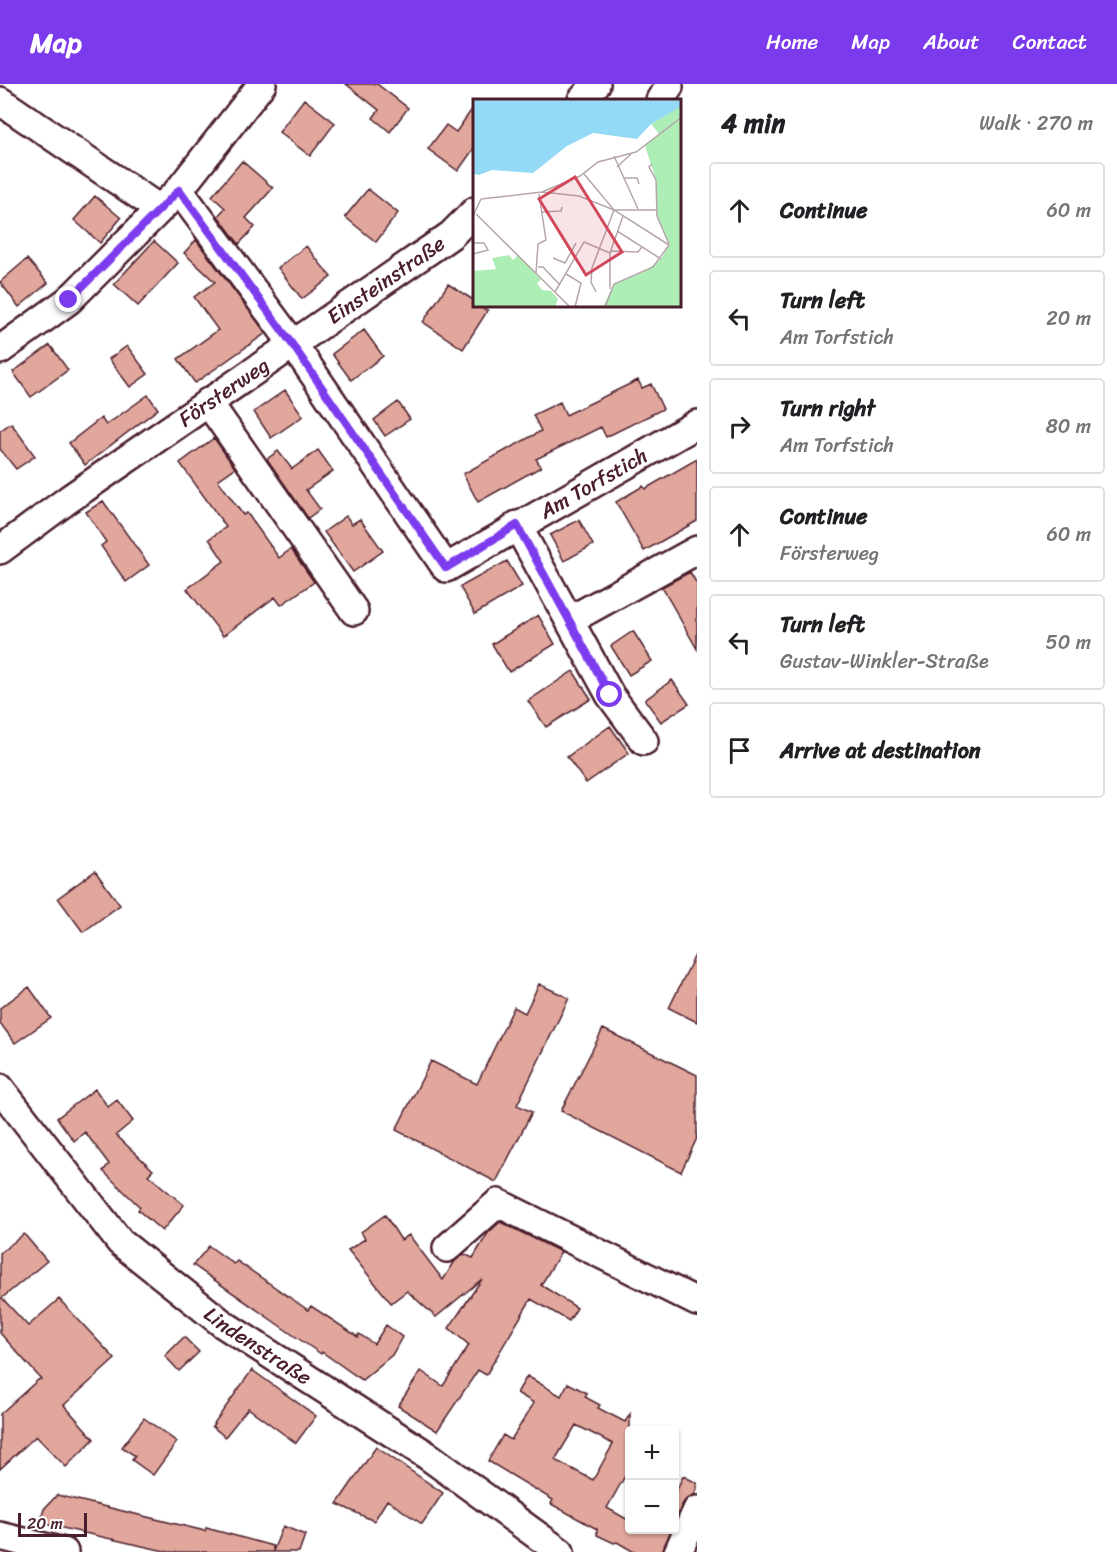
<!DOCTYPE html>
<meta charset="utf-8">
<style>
body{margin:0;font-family:Sriracha,sans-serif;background:#f2f2f2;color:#202124}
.controls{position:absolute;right:18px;bottom:18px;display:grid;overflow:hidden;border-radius:6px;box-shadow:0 2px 4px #0004}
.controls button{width:54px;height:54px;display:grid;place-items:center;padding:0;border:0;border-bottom:2px solid #e0e0e0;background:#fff;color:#202124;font:30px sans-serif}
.scale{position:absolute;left:18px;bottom:15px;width:69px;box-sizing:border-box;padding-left:6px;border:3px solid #4a1f2b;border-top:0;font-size:16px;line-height:21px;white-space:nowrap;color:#4a1f2b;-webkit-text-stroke:4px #fff;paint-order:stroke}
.stop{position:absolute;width:18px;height:18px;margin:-14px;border:4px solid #7c3aed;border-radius:50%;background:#fff}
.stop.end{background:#7c3aed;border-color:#fff;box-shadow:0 2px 6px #0008}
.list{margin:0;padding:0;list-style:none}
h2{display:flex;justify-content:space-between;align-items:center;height:78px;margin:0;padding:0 24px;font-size:26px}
h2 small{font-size:20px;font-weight:400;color:#757577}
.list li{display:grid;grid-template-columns:39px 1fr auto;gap:18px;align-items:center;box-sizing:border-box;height:96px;margin:0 12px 12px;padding:0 12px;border:2px solid #e0e0e0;border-radius:6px}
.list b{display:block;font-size:22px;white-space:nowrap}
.list p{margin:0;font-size:20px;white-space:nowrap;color:#757577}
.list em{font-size:20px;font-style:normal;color:#757577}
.icon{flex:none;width:33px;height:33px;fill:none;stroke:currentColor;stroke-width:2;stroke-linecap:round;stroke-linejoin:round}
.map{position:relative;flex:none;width:697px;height:1468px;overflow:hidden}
header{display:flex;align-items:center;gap:36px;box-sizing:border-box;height:84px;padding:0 30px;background:#7c3aed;color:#fff}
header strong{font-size:28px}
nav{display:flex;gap:33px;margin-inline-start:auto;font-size:21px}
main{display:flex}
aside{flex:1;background:#fff}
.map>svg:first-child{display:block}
.building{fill:#e1a79d;stroke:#4a1f2b;stroke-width:1.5;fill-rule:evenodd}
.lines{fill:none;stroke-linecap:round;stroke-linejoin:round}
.minor-casing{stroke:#4a1f2b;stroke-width:32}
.minor{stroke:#fff;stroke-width:27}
.route{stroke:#7c3aed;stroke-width:8}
.labels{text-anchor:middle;stroke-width:6;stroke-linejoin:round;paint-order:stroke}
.street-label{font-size:21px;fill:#4a1f2b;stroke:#fff}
.inset-road{fill:none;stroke:#b7a5aa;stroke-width:1.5}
.view{fill:#d1495b;fill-opacity:0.15;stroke:#d1495b;stroke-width:3}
.inset-edge{fill:none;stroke:#4a1f2b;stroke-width:3}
</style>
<header>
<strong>Map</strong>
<nav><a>Home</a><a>Map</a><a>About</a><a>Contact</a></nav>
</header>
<main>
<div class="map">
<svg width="697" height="1468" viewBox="0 0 697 1468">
<rect width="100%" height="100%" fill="#fff"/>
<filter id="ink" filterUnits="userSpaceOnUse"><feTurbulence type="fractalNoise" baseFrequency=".0167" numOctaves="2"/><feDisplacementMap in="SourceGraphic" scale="12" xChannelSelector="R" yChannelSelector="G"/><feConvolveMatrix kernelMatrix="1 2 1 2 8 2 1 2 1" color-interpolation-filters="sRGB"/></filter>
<g filter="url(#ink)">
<path class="building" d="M 346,0 L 377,0 L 408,24 L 390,48 L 373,34 L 379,26 Z
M 304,15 L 335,39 L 310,72 L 279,48 Z
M 475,21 L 475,63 L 458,87 L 428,65 L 446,41 L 456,48 Z
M 242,77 L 273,104 L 246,134 L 255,143 L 239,160 L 218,132 L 225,124 L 212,112 Z
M 368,105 L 398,129 L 376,158 L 345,133 Z
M 95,112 L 121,134 L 100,159 L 74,136 Z
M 196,156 L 266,249 L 195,299 L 178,275 L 218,246 L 194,213 L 215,198 L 184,169 Z
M 154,157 L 178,179 L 138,222 L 114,200 Z
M 306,162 L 331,193 L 302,215 L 278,184 Z
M 27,175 L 48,199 L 19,223 L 0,198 Z
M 448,200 L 475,217 L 475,222 L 488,226 L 463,265 L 423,238 Z
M 364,246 L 383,272 L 351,296 L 332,270 Z
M 50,261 L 68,286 L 31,313 L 13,288 Z
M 127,262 L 148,290 L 130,303 L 109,275 Z
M 638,296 L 642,304 L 651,300 L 663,325 L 606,353 L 601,343 L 536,375 L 541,383 L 478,418 L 463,390 L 541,347 L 533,331 L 560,318 L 566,331 Z
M 285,306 L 303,332 L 271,354 L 254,328 Z
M 148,311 L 158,325 L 85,381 L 69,359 L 101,334 L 106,341 Z
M 398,318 L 410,335 L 385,352 L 374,336 Z
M 11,339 L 35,372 L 16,385 L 0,365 L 0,347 Z
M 214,354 L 235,384 L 218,396 L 243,431 L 247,429 L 279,474 L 291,465 L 314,498 L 281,521 L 275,513 L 223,552 L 187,505 L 224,477 L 209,455 L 226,443 L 180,379 Z
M 318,366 L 333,387 L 306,406 L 320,425 L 308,434 L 267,375 L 278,367 L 292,385 Z
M 697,375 L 697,437 L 644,467 L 616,418 L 643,402 L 645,405 Z
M 103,417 L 149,481 L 126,498 L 101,462 L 106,458 L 86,428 Z
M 346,432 L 352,440 L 360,435 L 383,467 L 353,488 L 324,448 Z
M 579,436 L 593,461 L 564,477 L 550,451 Z
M 507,477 L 522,502 L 475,530 L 460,503 Z
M 690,488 L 697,500 L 697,565 L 662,503 Z
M 538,531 L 555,560 L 509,588 L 492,560 Z
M 633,547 L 652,577 L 629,591 L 611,562 Z
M 573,587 L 591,615 L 546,643 L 528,617 Z
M 672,596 L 689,620 L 661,638 L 645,616 Z
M 610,642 L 629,669 L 586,699 L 567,673 Z
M 95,787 L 120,821 L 83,848 L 58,814 Z
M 697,867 L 697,938 L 669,924 Z
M 539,900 L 569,914 L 517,1021 L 532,1028 L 496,1098 L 396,1046 L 431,977 L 477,1000 L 514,923 L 525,929 Z
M 29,903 L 51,934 L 15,959 L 0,939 L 0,924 Z
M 603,945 L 697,991 L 697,1054 L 681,1088 L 561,1027 Z
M 95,1005 L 108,1023 L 117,1016 L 133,1037 L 116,1051 L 153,1086 L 148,1091 L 184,1121 L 162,1147 L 138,1126 L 140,1123 L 103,1087 L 109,1080 L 85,1048 L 74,1057 L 57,1034 Z
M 385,1131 L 401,1156 L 409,1151 L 443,1196 L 455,1177 L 464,1170 L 473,1174 L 488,1149 L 500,1138 L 561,1168 L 541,1201 L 577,1224 L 569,1237 L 531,1215 L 486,1291 L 478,1286 L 437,1347 L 398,1322 L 421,1287 L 443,1302 L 469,1261 L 449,1244 L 482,1195 L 436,1233 L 407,1207 L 391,1219 L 348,1166 L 365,1155 L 361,1148 Z
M 24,1150 L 47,1177 L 2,1214 L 28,1242 L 59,1215 L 115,1275 L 64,1321 L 94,1355 L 66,1383 L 36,1352 L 0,1385 L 0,1330 L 38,1296 L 41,1295 L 0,1249 L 0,1169 Z
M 209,1162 L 234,1180 L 237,1177 L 308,1226 L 311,1222 L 358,1253 L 359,1250 L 374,1260 L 386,1241 L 402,1253 L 392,1271 L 362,1296 L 322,1268 L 321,1270 L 293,1251 L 193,1181 Z
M 184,1253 L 199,1268 L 179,1287 L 165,1272 Z
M 252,1286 L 316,1332 L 296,1359 L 248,1324 L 225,1353 L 212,1342 Z
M 527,1292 L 561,1312 L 568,1299 L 587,1309 L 585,1313 L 600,1321 L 598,1324 L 625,1338 L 630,1330 L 630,1383 L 607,1424 L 630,1437 L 630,1446 L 671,1446 L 663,1468 L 634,1468 L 617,1458 L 614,1459 L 597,1451 L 597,1445 L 551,1420 L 553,1416 L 488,1377 L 503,1351 L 511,1356 L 534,1319 L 517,1309 ZM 576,1341 L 613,1360 L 593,1396 L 555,1376 Z
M 144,1334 L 177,1358 L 153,1391 L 132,1376 L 135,1372 L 122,1363 Z
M 376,1363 L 443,1409 L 422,1440 L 387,1416 L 374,1437 L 337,1420 Z
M 683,1392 L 697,1399 L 697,1405 L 694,1411 L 683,1419 L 675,1438 L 675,1410 Z
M 57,1411 L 205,1447 L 206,1444 L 273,1462 L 273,1467 L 283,1442 L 305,1451 L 299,1468 L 169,1468 L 40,1439 L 44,1425 Z"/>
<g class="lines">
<g class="minor-casing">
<g id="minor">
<path d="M 582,16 L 596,0"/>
<path d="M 660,16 L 669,3"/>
<path d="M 0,17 L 158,124"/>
<path id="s1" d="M 179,106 L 293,260 L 446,484 L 697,340"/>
<path d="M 0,266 L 69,216 L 179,106 L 262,0"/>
<path d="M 208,318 L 354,527"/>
<path d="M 517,441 L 610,611 L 644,657"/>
<path id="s2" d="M 0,466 L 69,415 L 451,151 L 475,127"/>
<path d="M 570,536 L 697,466"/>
<path id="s3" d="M 0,1004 L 120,1158 L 223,1240 L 428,1372 L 560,1468"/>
<path d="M 447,1164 L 498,1119 L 697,1218"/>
<path d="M 0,1452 L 64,1468"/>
<path d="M 678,1468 L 697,1426"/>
</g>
</g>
<use href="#minor" class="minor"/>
</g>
</g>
<g class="lines" filter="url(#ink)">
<path class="route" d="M 69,216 L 179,106 L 292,260 L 446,484 L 517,441 L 610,611"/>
</g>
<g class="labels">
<g class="street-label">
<text dy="7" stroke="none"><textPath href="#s2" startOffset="471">Einsteinstraße</textPath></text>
<text dy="7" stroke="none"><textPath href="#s2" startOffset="274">Försterweg</textPath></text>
<text dy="7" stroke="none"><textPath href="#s1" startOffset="633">Am Torfstich</textPath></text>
<text dy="7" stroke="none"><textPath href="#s3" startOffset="368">Lindenstraße</textPath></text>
</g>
</g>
<g transform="translate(473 15)">
<rect width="208" height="208" fill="#fff"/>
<path d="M 208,7 L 208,208 L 130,208 L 141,185 L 174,171 L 188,160 L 196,146 L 184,117 L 183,81 L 172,47 L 186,35 L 178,25 ZM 36,156 L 40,161 L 45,156 L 68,181 L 64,184 L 69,191 L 78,192 L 85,200 L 82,208 L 0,208 L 1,172 L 23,170 L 19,159 Z" fill="#adeeb6"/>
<path d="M 0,0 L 208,0 L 209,7 L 178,25 L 164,40 L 120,34 L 94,47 L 60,74 L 19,71 L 6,76 L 0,75 Z" fill="#94daf6"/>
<path class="inset-road" d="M 141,57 L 165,110M 179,65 L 176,68 L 183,81 L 184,117 L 196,145M 144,68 L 158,55M 111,75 L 141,111 L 196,146M 150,79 L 164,79 L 166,85M 69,93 L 107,77 L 125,63 L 163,53 L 209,18M 8,100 L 69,93 L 106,97 L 141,111 L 183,111M 69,113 L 88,112 L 89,108M 3,115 L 97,208M 0,117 L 8,100M 144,132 L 188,160M 0,144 L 11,144 L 15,151 L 0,155M 137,152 L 165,153 L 169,148M 80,159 L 92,164 L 103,144M 65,168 L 70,168 L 87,186M 63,174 L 65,145 L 73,141 L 66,95M 93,175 L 108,184 L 102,208M 137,190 L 137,154 L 150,117M 82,193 L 111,143 L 137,154M 123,193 L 118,183 L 119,169 L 141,111M 132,208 L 141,185 L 180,168 L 196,146"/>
<path class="view" d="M 102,78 L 149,153 L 113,176 L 66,100 Z"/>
<rect width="208" height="208" class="inset-edge"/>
</g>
</svg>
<div class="controls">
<button>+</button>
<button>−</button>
</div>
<div class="scale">20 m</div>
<div class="stop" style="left:610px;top:611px"></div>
<div class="stop end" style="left:69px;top:216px"></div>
</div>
<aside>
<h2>4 min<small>Walk · 270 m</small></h2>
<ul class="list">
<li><svg class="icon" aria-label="ahead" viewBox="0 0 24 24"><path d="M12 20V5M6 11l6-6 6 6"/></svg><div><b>Continue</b></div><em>60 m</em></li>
<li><svg class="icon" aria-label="left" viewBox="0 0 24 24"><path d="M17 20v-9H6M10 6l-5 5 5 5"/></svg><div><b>Turn left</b><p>Am Torfstich</p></div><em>20 m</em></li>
<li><svg class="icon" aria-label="right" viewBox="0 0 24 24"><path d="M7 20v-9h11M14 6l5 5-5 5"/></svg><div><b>Turn right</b><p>Am Torfstich</p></div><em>80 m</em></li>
<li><svg class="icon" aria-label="ahead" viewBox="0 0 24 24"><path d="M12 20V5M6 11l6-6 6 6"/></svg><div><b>Continue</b><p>Försterweg</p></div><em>60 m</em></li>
<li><svg class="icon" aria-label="left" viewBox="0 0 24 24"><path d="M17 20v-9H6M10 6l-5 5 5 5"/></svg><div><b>Turn left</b><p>Gustav-Winkler-Straße</p></div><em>50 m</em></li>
<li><svg class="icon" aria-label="arrive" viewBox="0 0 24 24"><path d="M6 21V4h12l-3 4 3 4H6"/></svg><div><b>Arrive at destination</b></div></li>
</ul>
</aside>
</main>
